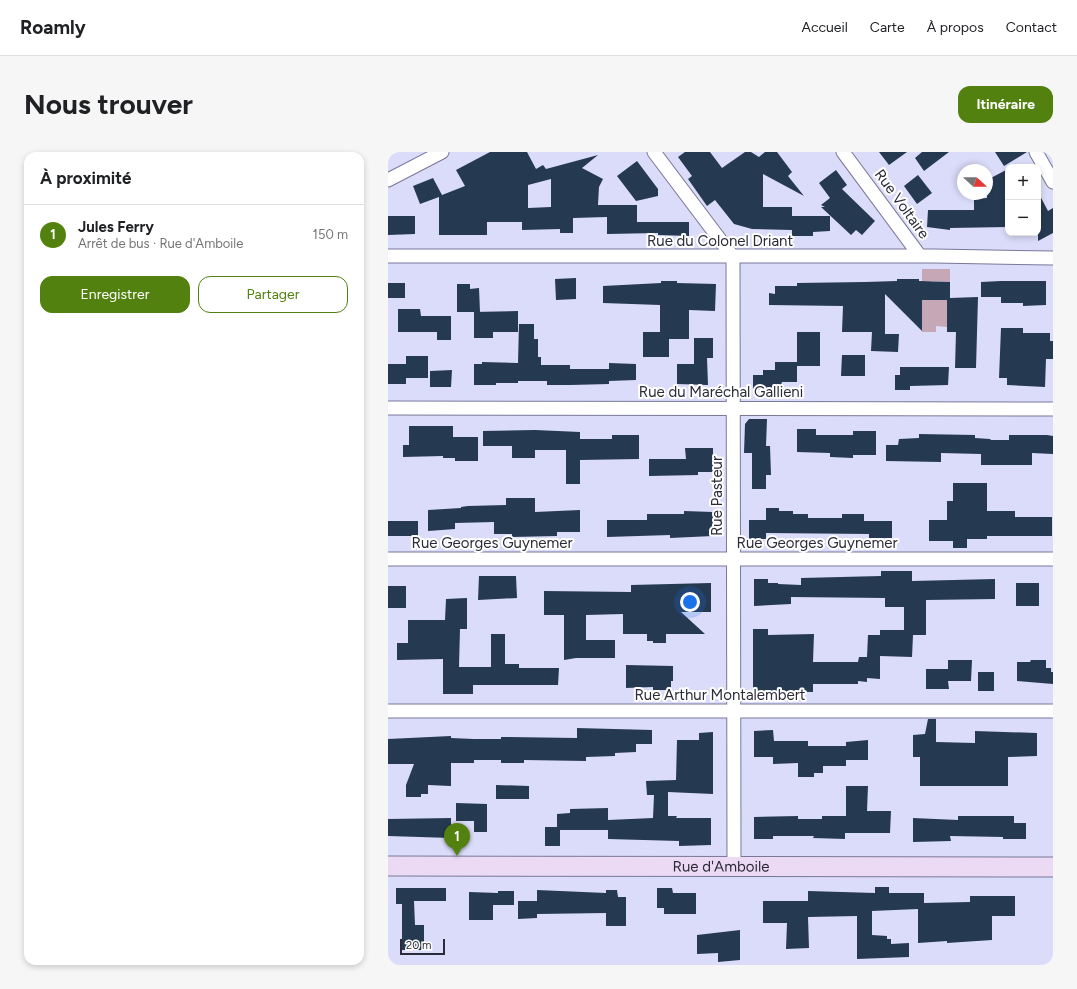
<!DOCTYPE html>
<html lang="fr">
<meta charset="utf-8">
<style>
body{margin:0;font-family:Figtree,sans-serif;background:#f6f6f6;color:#202124}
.controls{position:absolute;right:12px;top:12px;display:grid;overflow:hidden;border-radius:8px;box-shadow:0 2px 6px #0003}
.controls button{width:36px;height:36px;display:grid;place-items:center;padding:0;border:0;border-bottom:1px solid #e0e0e0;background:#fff;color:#202124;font:20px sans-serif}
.compass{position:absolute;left:569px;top:12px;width:36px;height:36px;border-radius:50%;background:#fff;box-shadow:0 2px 6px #0003;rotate:111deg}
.scale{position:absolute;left:12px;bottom:10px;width:45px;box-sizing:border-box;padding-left:4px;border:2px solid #2b2b39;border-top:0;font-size:11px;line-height:14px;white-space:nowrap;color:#2b2b39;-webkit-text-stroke:3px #fff;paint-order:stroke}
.you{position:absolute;left:302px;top:450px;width:14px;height:14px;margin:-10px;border:3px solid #fff;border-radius:50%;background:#1a73e8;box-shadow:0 0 0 6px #1a73e833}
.badge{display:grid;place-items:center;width:26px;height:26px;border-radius:50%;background:#53810f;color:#fff;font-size:13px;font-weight:700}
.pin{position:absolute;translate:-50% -33px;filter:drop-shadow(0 1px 2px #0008)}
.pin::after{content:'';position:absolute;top:21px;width:14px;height:12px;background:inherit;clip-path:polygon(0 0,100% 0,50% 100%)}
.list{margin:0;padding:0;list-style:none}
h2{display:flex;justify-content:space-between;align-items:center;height:52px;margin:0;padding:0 16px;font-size:17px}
h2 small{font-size:13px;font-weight:400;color:#757577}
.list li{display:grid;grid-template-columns:26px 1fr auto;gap:12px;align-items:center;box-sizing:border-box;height:60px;padding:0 16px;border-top:1px solid #e0e0e0}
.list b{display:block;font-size:15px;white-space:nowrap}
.list p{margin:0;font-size:13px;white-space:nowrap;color:#757577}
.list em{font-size:13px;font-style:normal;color:#757577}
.actions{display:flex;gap:8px;padding:12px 16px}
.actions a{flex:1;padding:9px 0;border:1px solid #53810f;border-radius:12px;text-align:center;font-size:14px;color:#53810f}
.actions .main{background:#53810f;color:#fff}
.map{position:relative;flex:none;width:665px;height:813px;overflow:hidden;border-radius:12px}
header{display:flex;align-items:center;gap:24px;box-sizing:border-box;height:56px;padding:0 20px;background:#fff;border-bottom:1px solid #e0e0e0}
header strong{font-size:19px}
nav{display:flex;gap:22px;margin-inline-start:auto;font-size:14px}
.intro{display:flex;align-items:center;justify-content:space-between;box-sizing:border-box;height:96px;padding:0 24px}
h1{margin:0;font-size:28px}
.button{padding:10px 18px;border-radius:12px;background:#53810f;color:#fff;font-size:14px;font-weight:700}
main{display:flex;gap:24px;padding:0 24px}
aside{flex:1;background:#fff;border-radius:12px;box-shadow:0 2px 6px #0003}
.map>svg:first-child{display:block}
.green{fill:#c6a7b6}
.building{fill:#253951;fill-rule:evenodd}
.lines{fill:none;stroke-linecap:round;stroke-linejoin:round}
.street-casing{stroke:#787899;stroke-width:15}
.secondary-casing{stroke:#787899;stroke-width:21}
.street{stroke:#fff;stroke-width:13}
.secondary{stroke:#ecdaf4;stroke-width:19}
.labels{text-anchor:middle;stroke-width:4;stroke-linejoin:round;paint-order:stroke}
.street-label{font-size:15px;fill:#2b2b39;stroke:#fff}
</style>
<header>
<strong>Roamly</strong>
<nav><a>Accueil</a><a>Carte</a><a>À propos</a><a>Contact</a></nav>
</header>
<div class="intro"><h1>Nous trouver</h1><a class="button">Itinéraire</a></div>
<main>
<aside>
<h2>À proximité<small></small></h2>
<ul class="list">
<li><span class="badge">1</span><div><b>Jules Ferry</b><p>Arrêt de bus · Rue d'Amboile</p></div><em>150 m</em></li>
</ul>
<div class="actions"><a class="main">Enregistrer</a><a>Partager</a></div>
</aside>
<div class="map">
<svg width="665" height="813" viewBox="0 0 665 813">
<rect width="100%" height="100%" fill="#dbdcf9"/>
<path class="green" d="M 534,117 L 562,117 L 562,130 L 541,129 L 559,148 L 559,175 L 548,174 L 548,180 L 534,180 Z"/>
<path class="building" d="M 102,0 L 139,0 L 148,17 L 155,13 L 158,17 L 210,3 L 194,16 L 215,27 L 211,35 L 210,53 L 249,53 L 249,70 L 301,70 L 301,84 L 270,83 L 270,81 L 219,82 L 219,65 L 185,66 L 185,81 L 172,81 L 172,77 L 134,78 L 134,70 L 99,70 L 99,83 L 51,83 L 51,45 L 32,52 L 25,34 L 45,26 L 54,43 L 77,34 L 68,18 ZM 163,27 L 163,55 L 140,56 L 140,33 Z
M 297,0 L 322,0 L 334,16 L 357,0 L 363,0 L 371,5 L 377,0 L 389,0 L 404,20 L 400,24 L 416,44 L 375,22 L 375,55 L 404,55 L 404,64 L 442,64 L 442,79 L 425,80 L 425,84 L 404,84 L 404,78 L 364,77 L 346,72 L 327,48 L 319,54 L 300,27 L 304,24 L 290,5 Z
M 491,0 L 519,0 L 501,13 Z
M 534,0 L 561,0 L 536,19 L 527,6 Z
M 607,0 L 639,0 L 616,14 Z
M 249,9 L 270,37 L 270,44 L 248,49 L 229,24 Z
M 620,17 L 620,75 L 562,76 L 562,78 L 539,75 L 540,58 L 586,58 L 586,47 L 599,46 L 599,28 Z
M 448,18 L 459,33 L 454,37 L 487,69 L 474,83 L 468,78 L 463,83 L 433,55 L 437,55 L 433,53 L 442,46 L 431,31 Z
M 530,23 L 544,41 L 529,52 L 516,34 Z
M 650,40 L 660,59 L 665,56 L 665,81 L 650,89 Z
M 0,64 L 27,64 L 27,82 L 0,83 Z
M 188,126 L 188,147 L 168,148 L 167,127 Z
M 509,127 L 531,127 L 531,129 L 562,130 L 562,146 L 590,145 L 588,216 L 567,216 L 568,180 L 559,180 L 559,148 L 534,148 L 534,179 L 497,142 L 497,182 L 511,182 L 510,200 L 483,199 L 484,180 L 454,180 L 455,154 L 381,153 L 381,141 L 387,142 L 387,134 L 409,134 L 409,131 L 477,130 L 509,129 Z
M 273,129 L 289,129 L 289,131 L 328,132 L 327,159 L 301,158 L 301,187 L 281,187 L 281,205 L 255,205 L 255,180 L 272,180 L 272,153 L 215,151 L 215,134 L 273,131 Z
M 613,129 L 658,129 L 658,153 L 635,154 L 635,151 L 613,151 L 613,145 L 593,145 L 593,130 Z
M 0,131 L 17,131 L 17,146 L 0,146 Z
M 69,132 L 82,132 L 82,137 L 91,136 L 92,160 L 69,160 Z
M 10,157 L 32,157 L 33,164 L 63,164 L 63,188 L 49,188 L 49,180 L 10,180 Z
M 130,159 L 130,180 L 105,180 L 105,186 L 86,186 L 86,160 Z
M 131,172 L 146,172 L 146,187 L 150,187 L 150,205 L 153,205 L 153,213 L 182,213 L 182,217 L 221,217 L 221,211 L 248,212 L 248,228 L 221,229 L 221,232 L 182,233 L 159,233 L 159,229 L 130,229 L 130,231 L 108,231 L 108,233 L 86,233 L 86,212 L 94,212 L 94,210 L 130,211 Z
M 613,176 L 635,176 L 635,181 L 662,181 L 662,189 L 665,189 L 665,207 L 658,207 L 657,235 L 619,233 L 619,226 L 611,226 Z
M 409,180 L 432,180 L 432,214 L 409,214 L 409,230 L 394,230 L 393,233 L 387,233 L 387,236 L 381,236 L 381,238 L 365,238 L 365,223 L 375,223 L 375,218 L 387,218 L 387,210 L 409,210 Z
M 306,186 L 325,186 L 325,206 L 319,206 L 320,233 L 289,232 L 289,212 L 306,212 Z
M 454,203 L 477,203 L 477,224 L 453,224 Z
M 18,204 L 40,204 L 40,226 L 18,226 L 18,232 L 0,232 L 0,212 L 18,212 Z
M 512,215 L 561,215 L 560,233 L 522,234 L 522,238 L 507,238 L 507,223 L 512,223 Z
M 64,218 L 63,235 L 42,235 L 42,219 Z
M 361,267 L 379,267 L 378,294 L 382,294 L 383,323 L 378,323 L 378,337 L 364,337 L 364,301 L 356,301 L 357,272 Z
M 21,274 L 65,274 L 65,285 L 90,285 L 90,309 L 67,309 L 67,306 L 55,306 L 55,304 L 15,305 L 15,293 L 21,293 Z
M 409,277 L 428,277 L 428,283 L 465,283 L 465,279 L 488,279 L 488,303 L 465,303 L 465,306 L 442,305 L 442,301 L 409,300 Z
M 147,278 L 192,280 L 192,287 L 224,287 L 224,283 L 251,283 L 251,307 L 192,308 L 192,332 L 178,332 L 178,298 L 147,298 L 147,306 L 124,306 L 124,294 L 95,294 L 95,279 Z
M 531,282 L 587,283 L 587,286 L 602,287 L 603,288 L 621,288 L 621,283 L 659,283 L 665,284 L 665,302 L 644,301 L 644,313 L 593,313 L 593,302 L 553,301 L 553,310 L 498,309 L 498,293 L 510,293 L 511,287 L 531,286 Z
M 297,296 L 325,296 L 325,320 L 310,320 L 310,323 L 261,324 L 261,307 L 298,307 Z
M 565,331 L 599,331 L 599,359 L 627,359 L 627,365 L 664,365 L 664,384 L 599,384 L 599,387 L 579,387 L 579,396 L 565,396 L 565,389 L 541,389 L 541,368 L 559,368 L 559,349 L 565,349 Z
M 118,346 L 147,346 L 147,360 L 192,358 L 192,380 L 169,380 L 169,384 L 124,385 L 124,382 L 106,382 L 106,370 L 67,371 L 67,377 L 40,379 L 40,358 L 73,356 L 73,355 L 80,354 L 118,353 Z
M 378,356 L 391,356 L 391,359 L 405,359 L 405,362 L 420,362 L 420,366 L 454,366 L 454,362 L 476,362 L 476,369 L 504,369 L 504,386 L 481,386 L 481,382 L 378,381 L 378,387 L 361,387 L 361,368 L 378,368 Z
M 296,359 L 325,360 L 325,384 L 282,386 L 282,383 L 219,385 L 219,368 L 259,368 L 259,362 L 296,362 Z
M 0,369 L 30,369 L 30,384 L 0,384 Z
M 493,419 L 524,419 L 524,429 L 607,427 L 607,447 L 538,448 L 538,483 L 525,483 L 524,505 L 492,504 L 492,527 L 479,526 L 479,530 L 470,529 L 470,532 L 425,532 L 425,540 L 365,539 L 365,477 L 380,477 L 380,483 L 426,482 L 425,510 L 470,510 L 471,505 L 479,505 L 480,483 L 492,483 L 492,478 L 516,478 L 516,455 L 497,455 L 497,446 L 403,445 L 403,452 L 366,454 L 366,427 L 380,427 L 380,431 L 390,431 L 390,432 L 413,433 L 413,426 L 493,424 Z
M 91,424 L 128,424 L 129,446 L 90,448 Z
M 323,431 L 323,460 L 293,460 L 317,482 L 278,482 L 278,491 L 265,491 L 265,489 L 259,489 L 259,482 L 235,482 L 235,462 L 198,463 L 198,488 L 227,488 L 227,506 L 188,506 L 176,508 L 176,463 L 156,463 L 156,439 L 243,440 L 243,433 Z
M 628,431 L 651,431 L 651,454 L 628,454 Z
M 0,434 L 18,434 L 18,456 L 0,456 Z
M 79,446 L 79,477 L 72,477 L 71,515 L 103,515 L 103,482 L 117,482 L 117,512 L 131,512 L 131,516 L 171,516 L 170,533 L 85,533 L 85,542 L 55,542 L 55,507 L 9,508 L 9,491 L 20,491 L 20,468 L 57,468 L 58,447 Z
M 560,508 L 584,508 L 583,529 L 560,529 L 561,537 L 538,537 L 538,517 L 560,517 L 560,526 Z
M 643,508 L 658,508 L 658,516 L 663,516 L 663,520 L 665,520 L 665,532 L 629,529 L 629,510 L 642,510 Z
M 238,513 L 285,514 L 285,529 L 283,529 L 283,538 L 265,538 L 265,535 L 238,536 Z
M 590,520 L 606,520 L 606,539 L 590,539 Z
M 540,567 L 548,567 L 548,590 L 587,591 L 587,579 L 649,581 L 649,604 L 620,605 L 620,634 L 532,634 L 532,605 L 525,605 L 525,583 L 537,582 Z
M 189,576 L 264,578 L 264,592 L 248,592 L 248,600 L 227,601 L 227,604 L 198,605 L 198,609 L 136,608 L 136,611 L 113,611 L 113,608 L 86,608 L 86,611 L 63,611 L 63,634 L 40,633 L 40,642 L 33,642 L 33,645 L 18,645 L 18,633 L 26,612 L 0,612 L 0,587 L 63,584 L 63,586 L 86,587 L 113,587 L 113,585 L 189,586 Z
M 385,578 L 386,589 L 420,589 L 420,594 L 458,594 L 458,590 L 480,588 L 480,608 L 458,608 L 458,614 L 435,614 L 435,621 L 426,621 L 426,625 L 410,625 L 410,611 L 385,612 L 385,605 L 366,605 L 366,579 Z
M 325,580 L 325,642 L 280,640 L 280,664 L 289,664 L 288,666 L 323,666 L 323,693 L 291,694 L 291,689 L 220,687 L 220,678 L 172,678 L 172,694 L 157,694 L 157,675 L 169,675 L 169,662 L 182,661 L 182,657 L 220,656 L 220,668 L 265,666 L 266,643 L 259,643 L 258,629 L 288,628 L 289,588 L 311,588 L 311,581 Z
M 108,633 L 141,634 L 141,647 L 108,647 Z
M 458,634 L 480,634 L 479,659 L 503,659 L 502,681 L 457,681 L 457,687 L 425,686 L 426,684 L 385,684 L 385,687 L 366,687 L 366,665 L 410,664 L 410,667 L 434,667 L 434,664 L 458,664 Z
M 68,651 L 99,652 L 99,680 L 86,680 L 86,669 L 68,669 Z
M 570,664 L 626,664 L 626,671 L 638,671 L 638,687 L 615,687 L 615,685 L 562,684 L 563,689 L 525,690 L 525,666 L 570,668 Z
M 63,666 L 63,686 L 0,684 L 0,667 Z
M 487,735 L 501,735 L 501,741 L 536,741 L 536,751 L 582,750 L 582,744 L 627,744 L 627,764 L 604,764 L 604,788 L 559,791 L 559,789 L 530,791 L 530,757 L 484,759 L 484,783 L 499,784 L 499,787 L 503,787 L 503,792 L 521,791 L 521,805 L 469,807 L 469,764 L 420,765 L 421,796 L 398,797 L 399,771 L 375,771 L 375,749 L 420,749 L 420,739 L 487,741 Z
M 8,736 L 58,736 L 58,749 L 26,749 L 27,773 L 36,773 L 36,798 L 14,798 L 14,752 L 8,752 Z
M 269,736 L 284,736 L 285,741 L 308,741 L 308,762 L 276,762 L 276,756 L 269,756 Z
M 149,738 L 218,741 L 218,738 L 229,738 L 230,745 L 238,745 L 238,774 L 218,774 L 218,761 L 149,762 L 149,766 L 130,767 L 130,749 L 149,749 Z
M 110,739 L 126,739 L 126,753 L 105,753 L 105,768 L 81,768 L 81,740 L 110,741 Z
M 352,778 L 352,808 L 330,810 L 330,801 L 309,802 L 309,783 Z"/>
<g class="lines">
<g class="street-casing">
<path id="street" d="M 266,0 L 345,105 L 346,714
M 455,0 L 532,104
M 648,0 L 665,30
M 0,28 L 54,0
M 0,104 L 546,104 L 665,106
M 0,256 L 665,257
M 0,407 L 665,407
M 0,559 L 665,559"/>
</g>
<g class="secondary-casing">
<g id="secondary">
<path id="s1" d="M 0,714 L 665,715"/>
</g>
</g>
<use href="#street" class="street"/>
<use href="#secondary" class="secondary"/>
</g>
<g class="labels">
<g class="street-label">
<text transform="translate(514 52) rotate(54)" y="5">Rue Voltaire</text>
<text x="332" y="94">Rue du Colonel Driant</text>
<text x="333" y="245">Rue du Maréchal Gallieni</text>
<text transform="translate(329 344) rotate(-90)" y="5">Rue Pasteur</text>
<text x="104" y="396">Rue Georges Guynemer</text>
<text x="429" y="396">Rue Georges Guynemer</text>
<text x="332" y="548">Rue Arthur Montalembert</text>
<text dy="5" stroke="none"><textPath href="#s1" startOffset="333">Rue d'Amboile</textPath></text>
</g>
</g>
</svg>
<div class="controls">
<button>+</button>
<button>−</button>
</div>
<svg class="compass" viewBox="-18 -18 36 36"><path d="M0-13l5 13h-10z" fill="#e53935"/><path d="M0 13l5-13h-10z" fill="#757577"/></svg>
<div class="scale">20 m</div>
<div class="you"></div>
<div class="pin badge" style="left:69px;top:704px">1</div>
</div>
</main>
